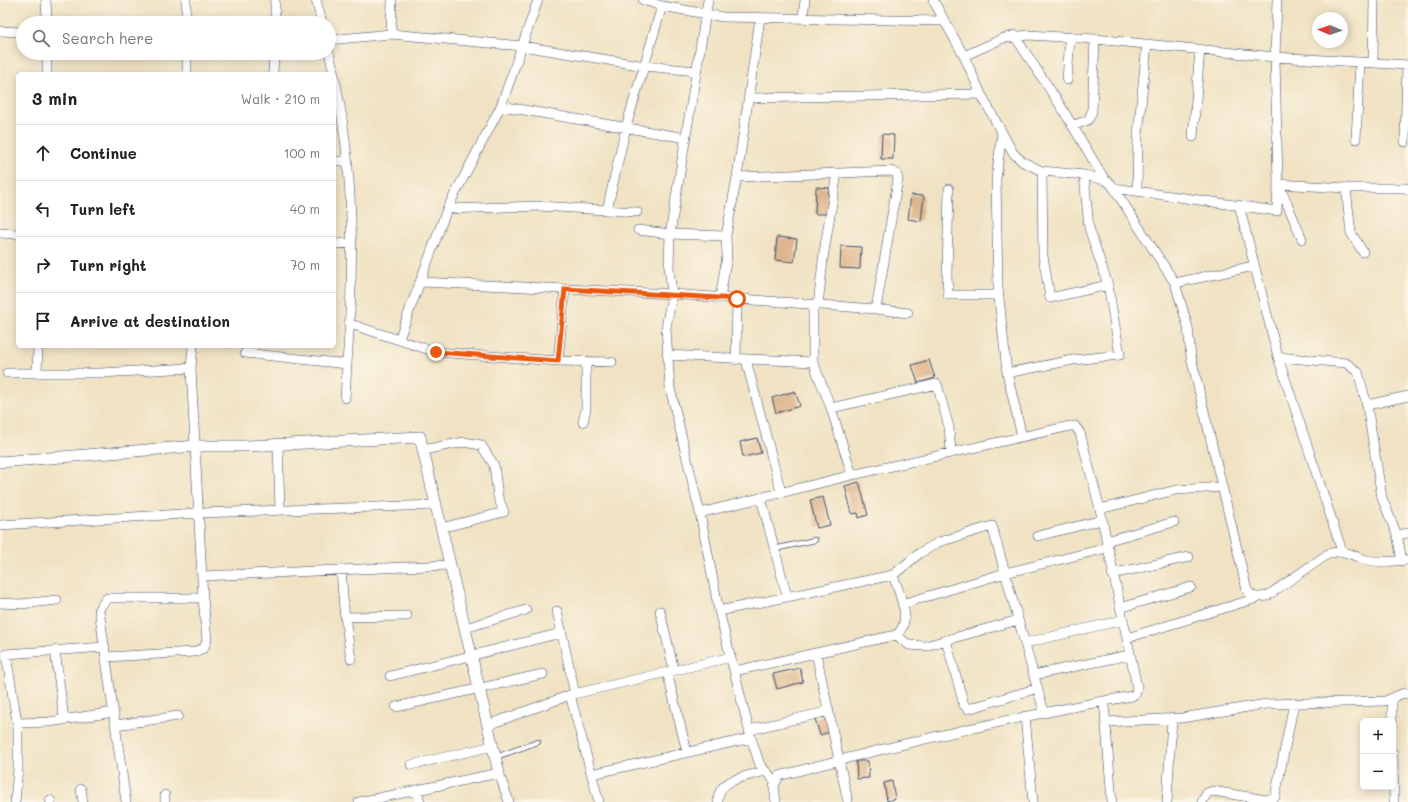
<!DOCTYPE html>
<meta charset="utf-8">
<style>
body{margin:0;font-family:Mali,sans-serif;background:#f2f2f2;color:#202124}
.controls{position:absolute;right:12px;bottom:12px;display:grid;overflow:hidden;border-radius:6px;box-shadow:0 2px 10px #0003}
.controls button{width:36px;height:36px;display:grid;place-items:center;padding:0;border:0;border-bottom:1px solid #e0e0e0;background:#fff;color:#202124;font:20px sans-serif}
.compass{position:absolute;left:1312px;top:12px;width:36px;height:36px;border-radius:50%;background:#fff;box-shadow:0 2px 10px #0003;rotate:272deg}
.stop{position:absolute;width:12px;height:12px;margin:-9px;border:3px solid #ea580c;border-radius:50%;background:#fff}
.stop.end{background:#ea580c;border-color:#fff;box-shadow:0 1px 4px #0008}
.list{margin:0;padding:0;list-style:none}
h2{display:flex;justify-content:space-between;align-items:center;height:52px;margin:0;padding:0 16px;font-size:17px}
h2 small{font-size:13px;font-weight:400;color:#757577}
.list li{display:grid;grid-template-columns:26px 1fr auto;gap:12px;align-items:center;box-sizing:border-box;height:56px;padding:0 16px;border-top:1px solid #e0e0e0}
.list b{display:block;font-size:15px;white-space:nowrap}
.list em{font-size:13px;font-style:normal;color:#757577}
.icon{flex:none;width:22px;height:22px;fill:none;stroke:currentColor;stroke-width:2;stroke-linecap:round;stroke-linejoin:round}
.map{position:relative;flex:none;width:1408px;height:802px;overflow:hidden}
.search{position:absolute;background:#fff;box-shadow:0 2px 10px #0003;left:16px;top:16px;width:320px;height:44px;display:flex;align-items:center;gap:10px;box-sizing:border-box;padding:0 14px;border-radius:22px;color:#757577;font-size:15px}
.panel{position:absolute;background:#fff;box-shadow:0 2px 10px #0003;left:16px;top:72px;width:320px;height:276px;border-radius:6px}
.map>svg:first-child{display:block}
.building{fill:#deb58e}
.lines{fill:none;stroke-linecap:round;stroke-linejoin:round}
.service-casing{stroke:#3b4a6d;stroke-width:6}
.minor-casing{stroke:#3b4a6d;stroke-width:10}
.tertiary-casing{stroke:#3b4a6d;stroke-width:12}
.service{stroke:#fff;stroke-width:4.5}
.minor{stroke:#fff;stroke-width:9}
.tertiary{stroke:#fff;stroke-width:11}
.route{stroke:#ea580c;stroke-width:5}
</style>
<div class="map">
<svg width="1408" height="802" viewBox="0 0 1408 802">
<rect width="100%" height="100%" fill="#fcf5e5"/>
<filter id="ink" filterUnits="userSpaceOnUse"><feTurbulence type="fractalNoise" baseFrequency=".025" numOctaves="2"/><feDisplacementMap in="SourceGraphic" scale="8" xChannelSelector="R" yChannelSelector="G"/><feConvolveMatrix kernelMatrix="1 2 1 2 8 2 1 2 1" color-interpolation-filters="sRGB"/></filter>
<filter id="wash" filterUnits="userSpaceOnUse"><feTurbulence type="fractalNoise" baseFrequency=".012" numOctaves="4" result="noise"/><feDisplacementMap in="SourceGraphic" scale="16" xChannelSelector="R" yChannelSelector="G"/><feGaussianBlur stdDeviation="0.9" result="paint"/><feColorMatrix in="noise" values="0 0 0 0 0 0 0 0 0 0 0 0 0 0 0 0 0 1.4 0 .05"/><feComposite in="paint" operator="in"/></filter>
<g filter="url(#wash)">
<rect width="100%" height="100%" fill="#f0e2c3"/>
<g id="blocks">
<path class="building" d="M 882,134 L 894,135 L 893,159 L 881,159 Z
M 816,187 L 829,188 L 828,214 L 815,214 Z
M 911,195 L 924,196 L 921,221 L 908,219 Z
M 777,237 L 797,239 L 794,262 L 775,260 Z
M 841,246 L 861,247 L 860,269 L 840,268 Z
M 929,360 L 935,378 L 918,383 L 912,365 Z
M 795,391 L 800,406 L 776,413 L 772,398 Z
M 757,438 L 761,453 L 743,457 L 740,442 Z
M 859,482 L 868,515 L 859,518 L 858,513 L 852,514 L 845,486 Z
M 823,497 L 830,525 L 817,528 L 810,500 Z
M 800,668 L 803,682 L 777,689 L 773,674 Z
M 825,715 L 830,732 L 820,735 L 815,719 Z
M 856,761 L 868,761 L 869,778 L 857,779 Z
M 892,781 L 895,799 L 887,801 L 884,783 Z"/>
</g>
</g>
<g filter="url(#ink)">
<use href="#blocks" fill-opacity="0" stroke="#3b4a6d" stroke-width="1"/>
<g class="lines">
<g class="service-casing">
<path id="service" d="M 774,549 L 815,540
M 496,757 L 538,742"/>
</g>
<g class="minor-casing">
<path id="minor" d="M 46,0 L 47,23
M 186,0 L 186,23
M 316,0 L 322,23
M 643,0 L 662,6 L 723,17 L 944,21
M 708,0 L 670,234 L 669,267 L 672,294 L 666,328 L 670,388 L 700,513 L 719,611 L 751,738 L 760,765 L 775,781
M 933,0 L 964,56 L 981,94 L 1013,153 L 1023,162 L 1042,171 L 1084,175 L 1105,180 L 1111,184 L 1175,283 L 1188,327 L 1191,357 L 1247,590 C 1253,598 1257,598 1267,596 L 1328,554 C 1347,548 1350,556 1367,560 C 1380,563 1395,561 1408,560
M 1277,0 L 1275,57 L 1408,65
M 803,18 L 805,0
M 275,23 L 275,0
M 0,31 L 23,32
M 391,34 L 522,46 L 645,66 L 696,71
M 1014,35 L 1060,105 L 1105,180
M 329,40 L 391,34 L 392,0
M 329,52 L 334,74
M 187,53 L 187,74
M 964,56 L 1004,38 L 1028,35 L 1095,39 L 1275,57 L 1278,184 L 1346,188 L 1408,188 L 1408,190
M 1373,63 L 1374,0
M 47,74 L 47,53
M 273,74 L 274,53
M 1067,80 L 1070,37
M 749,98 L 981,94
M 501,106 L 686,138
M 1072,126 L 1088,120 L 1092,112 L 1095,39
M 1002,134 L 996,179 L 998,288 L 1007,373 L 1022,437
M 1193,137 L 1200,49
M 1356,139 L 1360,62
M 1405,142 L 1407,65
M 334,161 L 348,161
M 1042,171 L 1043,256 L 1050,298 L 1108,285
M 737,177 L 890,171 L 896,173 L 898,179 L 876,309
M 1280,187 L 1302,239
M 1114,188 L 1277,211 L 1278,184
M 1346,188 L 1351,233 L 1363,252
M 949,189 L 947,275 L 948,295 L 998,295
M 1137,190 L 1138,135 L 1147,44
M 1239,205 L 1278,357 L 1342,551
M 447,209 L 540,206 L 637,212
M 607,210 L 626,127 L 662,6
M 638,230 L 670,234 L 726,236 L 737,177 L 760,18
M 0,233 L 18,234
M 334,244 L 352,243
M 421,282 L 672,294 L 876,309 L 908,313
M 1175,283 L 1254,266
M 720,298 L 727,256 L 726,236
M 813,305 L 813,362 L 831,408 L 852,475
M 818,305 L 824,252 L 837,173
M 350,324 L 436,352 L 558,361 L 612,362
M 399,339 L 447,209 L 501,106 L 538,0
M 245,353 L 347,364 C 354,267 355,170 334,75
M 667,355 L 813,362
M 1278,357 L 1346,363 L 1358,372 L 1367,405 L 1382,498 L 1397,535 L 1402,560
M 736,360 L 737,299
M 746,360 L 781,492
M 558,361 L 565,289
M 7,373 L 100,373 L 191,368
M 37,373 L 38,346
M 1007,373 L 1073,360 L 1120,355 L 1108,285 L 1089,228 L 1084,175
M 345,398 L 347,364
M 1367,405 L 1408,396
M 831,408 L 937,384 L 949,427 L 951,452
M 583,422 L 586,409 L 586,361
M 278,445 L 280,510
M 423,450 L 464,442 L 481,445 L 494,465 L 498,497 L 504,512 L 441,528
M 761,498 L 787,596
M 1100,509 L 1176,490 L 1222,487
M 700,513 L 852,475 L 1070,426 L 1075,426 L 1080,433 L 1100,509 L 1137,687 L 1136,693 L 1132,696 C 1013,717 895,745 779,776 L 774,786 L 776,802
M 0,525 L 199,513 L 436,505
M 1397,535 L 1408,533
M 1038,536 L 1102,520
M 1106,541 L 1174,522
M 341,570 L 344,609 L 351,659
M 1112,574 L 1189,557
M 893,575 L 920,553 L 939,542 L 992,526 L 1044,712
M 202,576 L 450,565
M 0,603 L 21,604 L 57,600
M 902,604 L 1005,573 L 1107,548
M 1120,608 L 1191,587
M 557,611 L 575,694
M 660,611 L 674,670
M 719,611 L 893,575 C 899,594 914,621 896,635 L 735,671
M 345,617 L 407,616
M 465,628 L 526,610
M 896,635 L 909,645 L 925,646 L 1018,620
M 1127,638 L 1257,598
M 946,640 L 964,705 L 968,709 L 1038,688
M 1025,643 L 1123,620
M 55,650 L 64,720
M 816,653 L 848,802
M 106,657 L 194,652 L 204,648 L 207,640 L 203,598 L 191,368 L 193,346
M 667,672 L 687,752
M 1034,675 L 1129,655
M 390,676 L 561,633
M 570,695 L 599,802
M 1392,698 L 1392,721
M 1104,701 L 1112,802
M 396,707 L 543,674
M 1025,716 L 1033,802
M 1106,722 L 1182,718 L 1266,704 L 1385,701 L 1401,694 L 1408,693
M 17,723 L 49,722 L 114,712
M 116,725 L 178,716
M 488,725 L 570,695 L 731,657
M 749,730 L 829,711
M 1393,753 L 1394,802
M 411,765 L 493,746
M 592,774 L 751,738
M 81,789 L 83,802
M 417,790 L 420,802
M 165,795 L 165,802
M 50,800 L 51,802
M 15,802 L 18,768 L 18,728 L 6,654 L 105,647
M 126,802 L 99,609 L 107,598 L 203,598
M 359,802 L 499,773 L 509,802
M 718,802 C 717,778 747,777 765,771
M 1167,802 L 1172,718
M 1202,802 L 1207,793 L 1213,791 L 1266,800 L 1275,797 L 1294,703"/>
</g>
<g class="tertiary-casing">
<path id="tertiary" d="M 0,462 L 196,446 L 248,446 L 420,437 L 499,773"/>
</g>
<use href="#service" class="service"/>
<use href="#minor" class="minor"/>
<use href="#tertiary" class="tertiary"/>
</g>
</g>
<g class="lines" filter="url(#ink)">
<path class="route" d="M 436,352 L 558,361 L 565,289 L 737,299"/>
</g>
</svg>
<div class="controls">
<button>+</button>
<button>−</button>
</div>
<svg class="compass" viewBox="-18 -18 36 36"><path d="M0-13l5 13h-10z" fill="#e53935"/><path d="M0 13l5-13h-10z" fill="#757577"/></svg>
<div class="stop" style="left:737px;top:299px"></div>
<div class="stop end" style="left:436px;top:352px"></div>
<div class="search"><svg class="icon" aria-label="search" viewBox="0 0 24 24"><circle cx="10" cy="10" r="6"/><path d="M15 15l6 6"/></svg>Search here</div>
<section class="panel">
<h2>3 min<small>Walk · 210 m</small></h2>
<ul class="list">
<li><svg class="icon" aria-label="ahead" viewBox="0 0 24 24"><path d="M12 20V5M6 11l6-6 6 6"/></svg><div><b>Continue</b></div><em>100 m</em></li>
<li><svg class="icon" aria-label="left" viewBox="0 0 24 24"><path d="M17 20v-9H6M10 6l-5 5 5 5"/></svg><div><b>Turn left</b></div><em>40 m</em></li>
<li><svg class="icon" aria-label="right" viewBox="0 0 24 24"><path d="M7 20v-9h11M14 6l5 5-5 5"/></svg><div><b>Turn right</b></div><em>70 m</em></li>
<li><svg class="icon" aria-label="arrive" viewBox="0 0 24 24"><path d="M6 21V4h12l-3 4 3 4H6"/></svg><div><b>Arrive at destination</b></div></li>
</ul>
</section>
</div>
